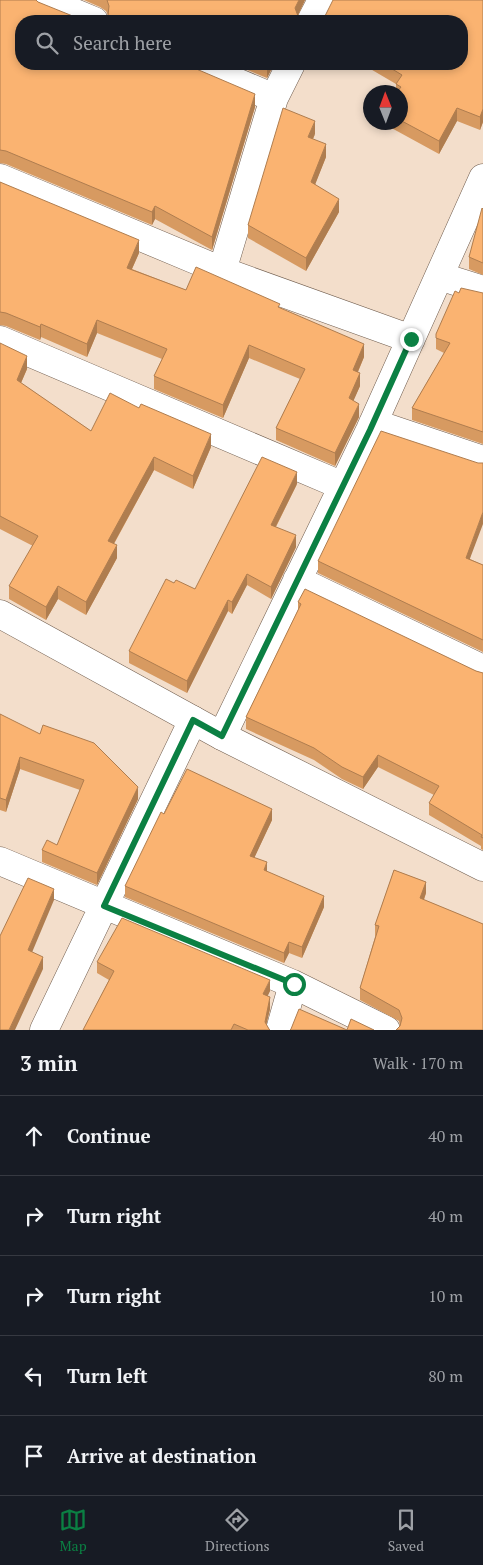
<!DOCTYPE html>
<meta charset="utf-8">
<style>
body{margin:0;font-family:"PT Serif",serif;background:#242831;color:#f1f3f6}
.compass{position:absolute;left:363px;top:85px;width:45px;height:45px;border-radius:50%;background:#171b24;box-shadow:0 2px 8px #0003;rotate:359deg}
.stop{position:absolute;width:15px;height:15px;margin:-11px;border:4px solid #0b8043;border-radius:50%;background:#fff}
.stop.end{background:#0b8043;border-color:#fff;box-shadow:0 1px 5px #0008}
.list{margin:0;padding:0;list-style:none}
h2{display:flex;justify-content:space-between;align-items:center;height:65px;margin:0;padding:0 20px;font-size:21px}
h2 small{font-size:16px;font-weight:400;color:#9ea1a6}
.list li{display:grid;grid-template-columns:32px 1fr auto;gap:15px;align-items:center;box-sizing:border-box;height:80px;padding:0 20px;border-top:1px solid #363941}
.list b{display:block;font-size:19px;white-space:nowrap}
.list em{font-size:16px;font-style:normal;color:#9ea1a6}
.icon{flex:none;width:28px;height:28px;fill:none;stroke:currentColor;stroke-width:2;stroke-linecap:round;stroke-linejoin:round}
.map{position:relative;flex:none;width:483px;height:1030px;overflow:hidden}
.search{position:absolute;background:#171b24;box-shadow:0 2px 8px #0003;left:15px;right:15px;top:15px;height:55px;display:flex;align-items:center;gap:12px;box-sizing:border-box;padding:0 18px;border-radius:20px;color:#9ea1a6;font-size:19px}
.sheet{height:465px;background:#171b24}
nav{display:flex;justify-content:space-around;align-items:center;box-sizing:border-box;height:70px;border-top:1px solid #363941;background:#171b24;font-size:14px;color:#9ea1a6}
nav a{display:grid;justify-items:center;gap:2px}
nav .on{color:#0b8043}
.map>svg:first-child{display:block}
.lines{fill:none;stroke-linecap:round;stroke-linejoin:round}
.minor-casing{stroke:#715e4f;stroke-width:29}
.tertiary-casing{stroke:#715e4f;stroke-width:29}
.minor{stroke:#fff;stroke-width:28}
.tertiary{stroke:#fff;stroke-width:28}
.wall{fill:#d79a61}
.shaded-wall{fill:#af7d4f}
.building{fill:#fab371;stroke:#af7d4f}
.route{stroke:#0b8043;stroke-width:6}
</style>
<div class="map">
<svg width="483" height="1030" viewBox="0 0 483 1030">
<rect width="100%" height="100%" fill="#f3decb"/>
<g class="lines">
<g class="minor-casing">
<path id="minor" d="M 44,0 L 94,21
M 311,21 L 322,0
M 194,64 L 274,98
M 0,178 L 222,271 L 411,339
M 222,271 L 274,98 L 291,64
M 439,276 L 483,290
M 0,340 L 343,486
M 373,423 L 483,460
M 297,580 L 483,669
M 222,736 L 370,430 L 483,178
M 0,861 L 293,984 L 386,1030
M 44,1030 L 193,720
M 280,1030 L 293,984"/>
</g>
<g class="tertiary-casing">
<path id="tertiary" d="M 0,614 L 222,736 L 483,867"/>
</g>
<use href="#minor" class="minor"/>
<use href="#tertiary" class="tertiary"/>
</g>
<path class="wall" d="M 0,0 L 38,2 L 255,107 L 212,250 L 155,219 L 152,225 L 6,164 L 0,163 Z
M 84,0 L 305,0 L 298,16 L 103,21 L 108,15 L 106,11 L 100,7 Z
M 483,0 L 483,122 L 480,130 L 457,121 L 439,154 L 386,125 L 386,122 L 400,122 L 400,92 L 396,92 L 396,84 L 362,64 L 462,64 L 325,16 Z
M 233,64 L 274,64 L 267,78 Z
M 315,134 L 313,139 L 326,157 L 315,184 L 339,212 L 306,271 L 248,238 L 248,225 Z
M 0,182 L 139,253 L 132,269 L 186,290 L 280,308 L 364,357 L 358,372 L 360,386 L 353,401 L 359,417 L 335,466 L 276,440 L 276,428 L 300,379 L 249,358 L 223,418 L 154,389 L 154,376 L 162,359 L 97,333 L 87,357 L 41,337 L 40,340 L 6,326 L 0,325 Z
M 483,209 L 483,275 L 469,269 L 469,257 Z
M 459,293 L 483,293 L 483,444 L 412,420 L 412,408 L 444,353 L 436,349 L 436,334 Z
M 0,343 L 27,369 L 21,383 L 91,431 L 211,447 L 193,489 L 154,470 L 114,544 L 117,558 L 86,615 L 58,599 L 46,620 L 9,599 L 9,586 L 33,546 L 0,529 Z
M 478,463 L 470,559 L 483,565 L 483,652 L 318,573 L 318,561 Z
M 297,484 L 276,527 L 296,547 L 271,599 L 247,585 L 232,614 L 228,611 L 187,693 L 129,663 L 129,651 L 174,583 L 195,589 Z
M 298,602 L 476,671 L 483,673 L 483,850 L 481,849 L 481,846 L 429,815 L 429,803 L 434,795 L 378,767 L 363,789 L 342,779 L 314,760 L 246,729 L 246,717 L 298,610 Z
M 0,714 L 138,799 L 97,885 L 42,862 L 42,850 L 57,845 L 80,790 L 20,769 L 6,812 L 0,810 Z
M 164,814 L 272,820 L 254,858 L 267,872 L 324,907 L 302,958 L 289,953 L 284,963 L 125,897 L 125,886 Z
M 394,870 L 426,882 L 426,893 L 424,900 L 483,924 L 483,1030 L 396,1030 L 400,1026 L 399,1021 L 360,1000 L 360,988 L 375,937 L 375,925 Z
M 97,962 L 270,991 L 267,996 L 270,1009 L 266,1025 L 270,1030 L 83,1030 L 109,980 L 97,973 Z"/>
<path class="shaded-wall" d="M 299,0 L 305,0 L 295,21 L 295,8 Z
M 267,64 L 274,64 L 267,78 Z
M 255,94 L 255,107 L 212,250 L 212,237 Z
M 457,108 L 457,121 L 439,154 L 439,141 Z
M 483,109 L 483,122 L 480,130 L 480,117 Z
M 315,121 L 315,134 L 308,150 L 308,137 Z
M 326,144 L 326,157 L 311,195 L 311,182 Z
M 339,199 L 339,212 L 306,271 L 306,258 Z
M 155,206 L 155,219 L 152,225 L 152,212 Z
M 139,240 L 139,253 L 127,280 L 127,268 Z
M 97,320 L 97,333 L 87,357 L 87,344 Z
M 41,324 L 41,337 L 40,340 L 40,327 Z
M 364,344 L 364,357 L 353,383 L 353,370 Z
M 249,345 L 249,358 L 223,418 L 223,405 Z
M 27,356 L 27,369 L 17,392 L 17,380 Z
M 360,373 L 360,386 L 349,411 L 349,398 Z
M 359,404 L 359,417 L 335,466 L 335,453 Z
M 211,434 L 211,447 L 193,489 L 193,476 Z
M 154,457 L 154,470 L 108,554 L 108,541 Z
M 297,472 L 297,484 L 271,536 L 271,525 Z
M 483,512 L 483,524 L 466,569 L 466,558 Z
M 296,535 L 296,547 L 271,599 L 271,587 Z
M 117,545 L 117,558 L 86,615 L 86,602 Z
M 247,574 L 247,585 L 232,614 L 232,602 Z
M 58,586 L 58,599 L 46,620 L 46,607 Z
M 228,600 L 228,611 L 187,693 L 187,681 Z
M 378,755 L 378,767 L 363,789 L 363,777 Z
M 20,757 L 20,769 L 6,812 L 6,800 Z
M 138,787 L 138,799 L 97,885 L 97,873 Z
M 272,809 L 272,820 L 250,867 L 250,856 Z
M 267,862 L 267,873 L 264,870 Z
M 426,882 L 426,893 L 420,910 L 420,898 Z
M 54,889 L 54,900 L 28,962 L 28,950 Z
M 324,896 L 324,907 L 302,958 L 302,947 Z
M 289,942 L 289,953 L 284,963 L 284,953 Z
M 43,957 L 43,969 L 15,1030 L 9,1030 Z
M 270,980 L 270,991 L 263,1006 L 263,994 Z
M 270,997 L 270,1009 L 265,1030 L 265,1022 Z"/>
<path class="building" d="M 0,0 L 36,0 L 38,2 L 85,21 L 21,21 L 21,64 L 186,64 L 187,65 L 255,94 L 212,237 L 155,206 L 152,212 L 6,151 L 0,150 Z
M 107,0 L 299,0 L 295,8 L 298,16 L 303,21 L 102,21 L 108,15 L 109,6 Z
M 333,0 L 483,0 L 483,109 L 480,117 L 457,108 L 439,141 L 400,120 L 400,92 L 397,92 L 401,87 L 396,84 L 402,75 L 384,64 L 462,64 L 462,21 L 317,21 L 325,16 Z
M 283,108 L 315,121 L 308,137 L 326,144 L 311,182 L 339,199 L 306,258 L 248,225 Z
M 0,182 L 139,240 L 127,268 L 186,290 L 196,267 L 280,304 L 278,307 L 364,344 L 353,370 L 360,373 L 349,398 L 359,404 L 335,453 L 276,428 L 305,369 L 249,345 L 223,405 L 154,376 L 167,349 L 97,320 L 87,344 L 41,324 L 40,327 L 6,313 L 0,312 Z
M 482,208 L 483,209 L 483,263 L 469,257 Z
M 461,288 L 483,293 L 483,432 L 412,408 L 450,343 L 436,338 L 436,334 L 455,291 L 459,293 Z
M 0,343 L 27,356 L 17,380 L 91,431 L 110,393 L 139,408 L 141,404 L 211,434 L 193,476 L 154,457 L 108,541 L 117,545 L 86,602 L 58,586 L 46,607 L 9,586 L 38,536 L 0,516 Z
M 381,431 L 478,463 L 483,463 L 483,512 L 466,558 L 483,565 L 483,640 L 318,561 Z
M 262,457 L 297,472 L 271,525 L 296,535 L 271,587 L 247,574 L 232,602 L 228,600 L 187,681 L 129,651 L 166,579 L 174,583 L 176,580 L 195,589 Z
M 305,589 L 476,671 L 483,673 L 483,838 L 481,837 L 482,835 L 429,803 L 439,786 L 378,755 L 363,777 L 342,767 L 314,748 L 246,717 L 301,604 L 298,602 Z
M 0,714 L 40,734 L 43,725 L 94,743 L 138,787 L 97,873 L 42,850 L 47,840 L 57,845 L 84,780 L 20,757 L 6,800 L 0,798 Z
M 187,769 L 272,809 L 250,856 L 267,862 L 264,870 L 324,896 L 302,947 L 289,942 L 284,953 L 125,886 L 161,812 L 164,814 Z
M 394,870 L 426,882 L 420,898 L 483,924 L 483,1030 L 396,1030 L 400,1026 L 402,1018 L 399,1010 L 360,988 L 379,926 L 375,925 Z
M 28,878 L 54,889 L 28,950 L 43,957 L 9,1030 L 0,1030 L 0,936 Z
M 122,918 L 270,980 L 263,994 L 270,997 L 265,1022 L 269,1029 L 270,1030 L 248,1030 L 234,1024 L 231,1030 L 83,1030 L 114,971 L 97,962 Z
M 299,1009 L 347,1030 L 290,1030 L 291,1029 Z
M 351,1019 L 374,1030 L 347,1030 Z"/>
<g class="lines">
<path class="route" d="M 294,984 L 104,906 L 193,720 L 222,736 L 370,430 L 411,339"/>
</g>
</svg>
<svg class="compass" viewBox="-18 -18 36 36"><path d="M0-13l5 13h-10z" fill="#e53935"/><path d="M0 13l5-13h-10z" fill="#9ea1a6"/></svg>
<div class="stop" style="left:294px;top:984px"></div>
<div class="stop end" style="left:411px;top:339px"></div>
<div class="search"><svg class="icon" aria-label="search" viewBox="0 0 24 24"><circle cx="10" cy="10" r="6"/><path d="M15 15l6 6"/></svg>Search here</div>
</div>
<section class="sheet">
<h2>3 min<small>Walk · 170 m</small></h2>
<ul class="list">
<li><svg class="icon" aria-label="ahead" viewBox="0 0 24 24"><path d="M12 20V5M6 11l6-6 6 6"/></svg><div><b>Continue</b></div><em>40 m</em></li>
<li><svg class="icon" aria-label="right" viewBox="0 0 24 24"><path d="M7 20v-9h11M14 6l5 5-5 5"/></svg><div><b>Turn right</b></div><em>40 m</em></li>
<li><svg class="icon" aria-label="right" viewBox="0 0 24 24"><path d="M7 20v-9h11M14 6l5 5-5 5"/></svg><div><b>Turn right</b></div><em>10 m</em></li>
<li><svg class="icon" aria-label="left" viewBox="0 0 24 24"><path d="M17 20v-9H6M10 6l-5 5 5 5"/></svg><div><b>Turn left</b></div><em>80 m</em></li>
<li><svg class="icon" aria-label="arrive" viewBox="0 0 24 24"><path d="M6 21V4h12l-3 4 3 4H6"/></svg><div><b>Arrive at destination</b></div></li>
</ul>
</section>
<nav>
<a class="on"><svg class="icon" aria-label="map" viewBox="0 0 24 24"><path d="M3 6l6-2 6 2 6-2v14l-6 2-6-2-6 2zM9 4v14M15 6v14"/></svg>Map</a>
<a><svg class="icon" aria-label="directions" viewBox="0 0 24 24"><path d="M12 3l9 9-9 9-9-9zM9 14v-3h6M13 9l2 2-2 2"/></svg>Directions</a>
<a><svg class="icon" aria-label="saved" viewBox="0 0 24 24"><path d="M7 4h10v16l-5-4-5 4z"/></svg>Saved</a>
</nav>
